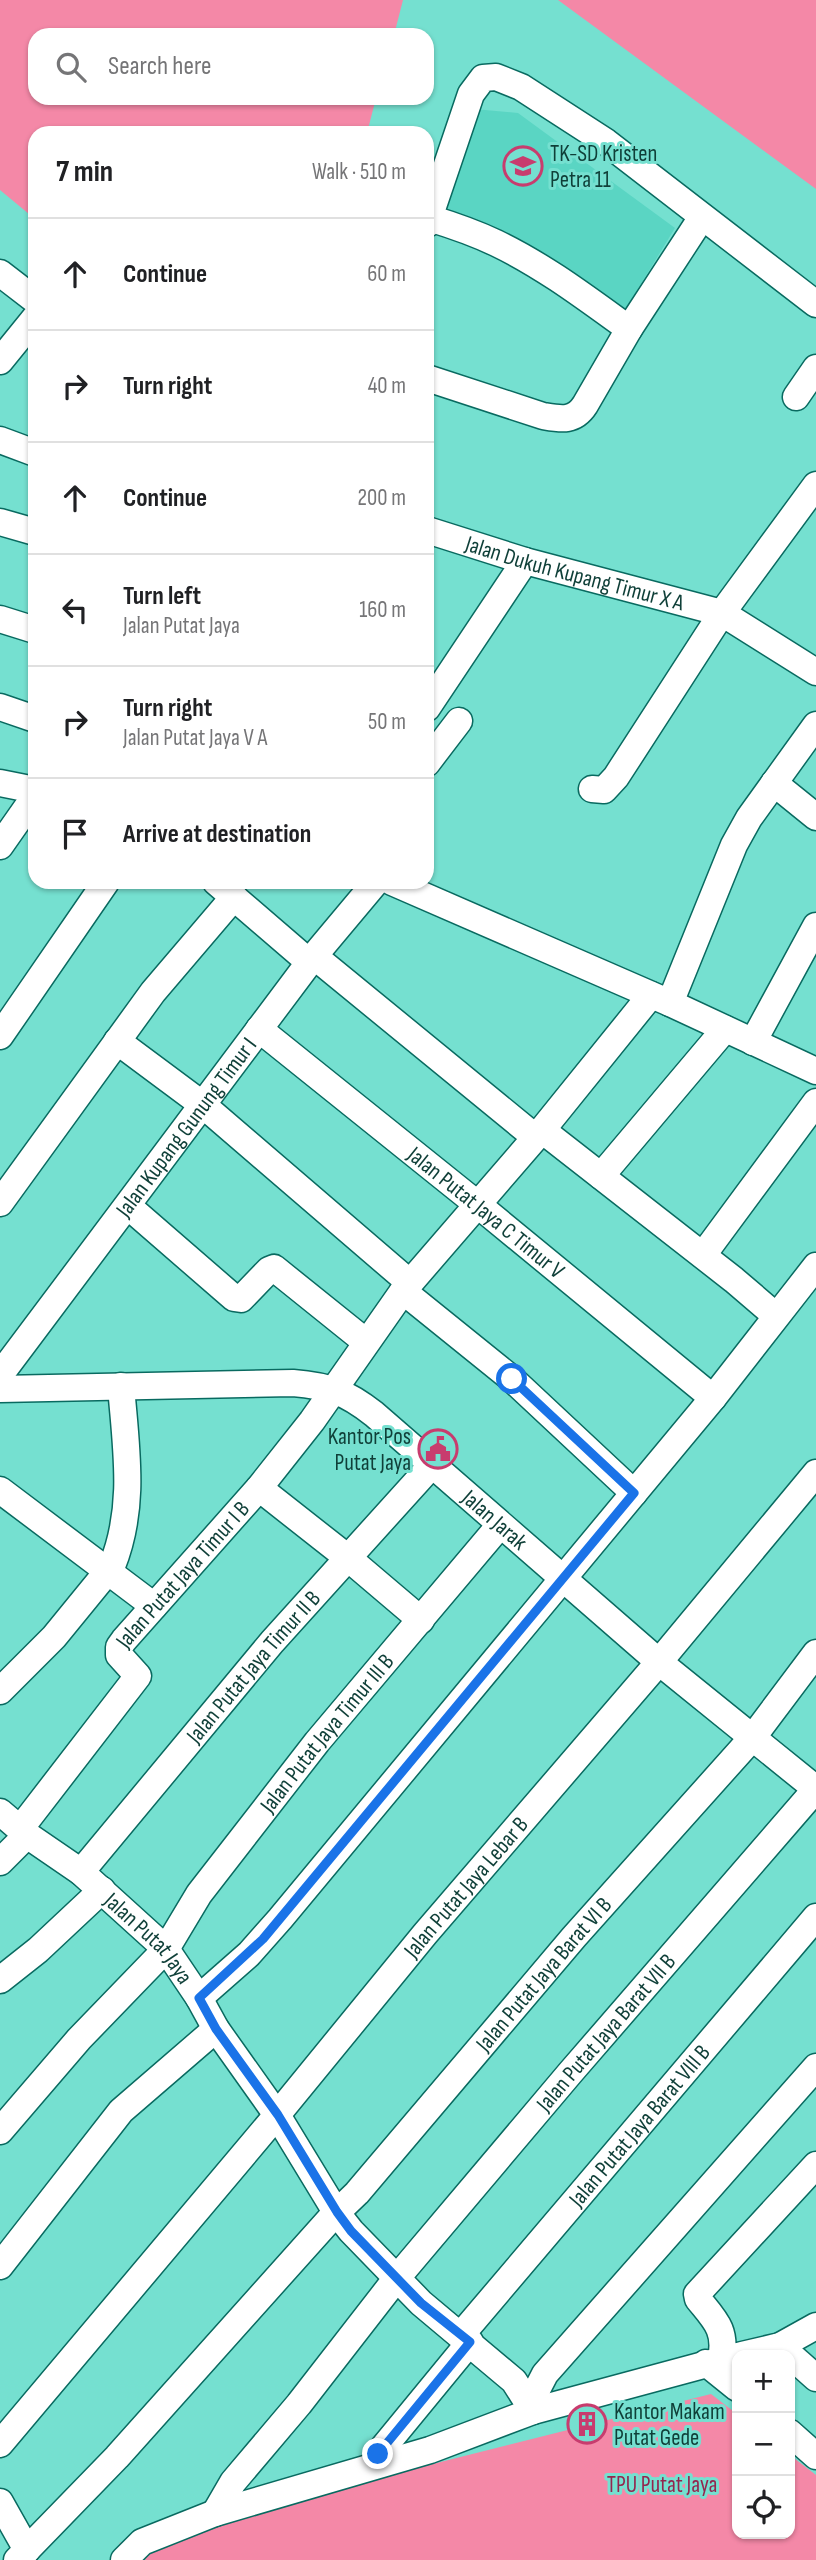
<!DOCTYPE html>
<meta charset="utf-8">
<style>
body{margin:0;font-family:"Sofia Sans Condensed",sans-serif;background:#f6f6f6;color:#202124}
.controls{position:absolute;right:21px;bottom:21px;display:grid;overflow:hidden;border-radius:14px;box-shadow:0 2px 5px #0004}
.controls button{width:63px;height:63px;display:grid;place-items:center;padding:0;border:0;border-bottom:2px solid #e0e0e0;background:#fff;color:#202124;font:35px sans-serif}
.stop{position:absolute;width:21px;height:21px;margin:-16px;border:5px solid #1a73e8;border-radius:50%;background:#fff}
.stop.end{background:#1a73e8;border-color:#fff;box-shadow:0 2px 7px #0008}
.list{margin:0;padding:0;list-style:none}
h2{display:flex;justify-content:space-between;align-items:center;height:91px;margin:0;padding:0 28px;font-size:30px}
h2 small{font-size:23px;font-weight:400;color:#757577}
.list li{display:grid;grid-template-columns:46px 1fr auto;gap:21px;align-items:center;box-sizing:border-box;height:112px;padding:0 28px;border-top:2px solid #e0e0e0}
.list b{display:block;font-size:26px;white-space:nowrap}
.list p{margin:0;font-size:23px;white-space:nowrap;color:#757577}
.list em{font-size:23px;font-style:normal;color:#757577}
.icon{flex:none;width:38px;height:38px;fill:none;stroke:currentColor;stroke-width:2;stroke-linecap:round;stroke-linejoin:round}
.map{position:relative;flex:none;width:816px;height:2560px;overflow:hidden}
.search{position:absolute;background:#fff;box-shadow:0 2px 5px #0004;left:28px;top:28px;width:406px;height:77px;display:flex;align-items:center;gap:18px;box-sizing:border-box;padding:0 24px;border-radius:21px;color:#757577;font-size:26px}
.panel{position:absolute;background:#fff;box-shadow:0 2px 5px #0004;left:28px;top:126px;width:406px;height:763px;border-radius:21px}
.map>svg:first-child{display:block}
.built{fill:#5ad5c3}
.green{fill:#f488a7}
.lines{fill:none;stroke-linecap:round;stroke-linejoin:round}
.minor-casing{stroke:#096a60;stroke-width:29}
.minor{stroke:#fff;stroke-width:26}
.route{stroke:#1a73e8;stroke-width:9}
.labels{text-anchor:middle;stroke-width:6;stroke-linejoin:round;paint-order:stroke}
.poi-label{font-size:23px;fill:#0f3f38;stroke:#75e0d0;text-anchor:start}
.street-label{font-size:23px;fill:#0f3f38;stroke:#75e0d0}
.park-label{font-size:23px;fill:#94254e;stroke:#75e0d0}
</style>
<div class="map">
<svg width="816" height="2560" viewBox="0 0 816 2560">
<rect width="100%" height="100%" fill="#75e0d0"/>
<path class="built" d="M 474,109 L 518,113 L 675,228 L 622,315 L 438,218 Z"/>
<path class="green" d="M 0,0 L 403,0 L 394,35 L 35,35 L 35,98 L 376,98 L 367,133 L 35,133 L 35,219 L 0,190 Z
M 558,0 L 816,0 L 816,189 Z
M 711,2394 L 737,2414 L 737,2534 L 790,2534 L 790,2455 L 816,2475 L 816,2560 L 146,2560 L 119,2543 Z"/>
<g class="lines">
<g class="minor-casing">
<g id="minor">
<path d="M 429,218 C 452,225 475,233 496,243 C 544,266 586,298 629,329"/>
<path d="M 427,224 L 471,94 L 483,78 L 496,77 L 521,87 L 606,142 L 816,304"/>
<path d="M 0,273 L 35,300"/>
<path d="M 0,361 L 35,318"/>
<path d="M 427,378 L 543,416 C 561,419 574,422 585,405 L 629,329 L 702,217"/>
<path d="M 796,397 L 816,368"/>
<path d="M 0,440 L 35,453"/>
<path d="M 0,522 L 35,532"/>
<path id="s1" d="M 427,530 L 525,561 L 722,613 L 816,672"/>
<path d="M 0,619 L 35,630"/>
<path d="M 0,707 L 35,719"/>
<path d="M 427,708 L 525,561"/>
<path d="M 427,763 L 459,721"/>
<path d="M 0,783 L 35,790"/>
<path d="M 774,783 L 816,817"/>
<path d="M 592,789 L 604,790 L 616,777 L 722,613 L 816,485"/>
<path d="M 0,846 L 35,796"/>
<path d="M 216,882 L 309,962"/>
<path d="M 392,882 L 670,1003 L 816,1071"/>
<path d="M 314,956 L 535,1137"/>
<path d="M 670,1003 L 734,845 L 749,818 L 816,725"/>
<path id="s2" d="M 259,1029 L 477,1204 L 713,1398"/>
<path d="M 0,1036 L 106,882"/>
<path d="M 117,1041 L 203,1105 L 410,1283"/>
<path d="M 753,1042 L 816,926"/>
<path d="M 542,1130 L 734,1280 L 776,1316"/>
<path d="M 601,1176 L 725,1029"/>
<path d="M 0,1203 L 153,992 L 234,897"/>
<path d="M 128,1206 L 234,1298 L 241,1299 L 269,1270 L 274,1268 L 366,1342"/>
<path d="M 703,1255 L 816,1102"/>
<path d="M 403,1291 L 512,1379 L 634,1493"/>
<path id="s3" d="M 0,1375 L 314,956 L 376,882"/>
<path id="s4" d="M 0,1389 L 293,1383 C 329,1386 346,1392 374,1414 L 659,1662 L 816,1789"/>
<path d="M 259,1488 L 348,1558 L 421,1620"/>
<path d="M 0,1490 L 154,1606"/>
<path d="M 0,1691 L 54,1637 L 112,1566 C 136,1506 126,1449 121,1386"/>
<path id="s5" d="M 0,1812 L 27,1835 L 81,1872 L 166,1949 L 199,1998 L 216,2029 L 277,2115 L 336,2212 L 351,2231 L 421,2303 L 514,2381 L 533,2411"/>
<path id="s6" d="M 20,1829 L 138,1676 L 119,1655 L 119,1647 L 124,1640 L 259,1488 L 312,1421 L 403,1291 L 542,1130 L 651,995"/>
<path d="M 0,1862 L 27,1835"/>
<path id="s7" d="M 81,1872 L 272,1642 L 431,1466"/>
<path d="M 0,1980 L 38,1950 L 102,1890"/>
<path d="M 199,1998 L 249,1954 L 280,1919 L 713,1398 L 816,1266"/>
<path id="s8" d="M 0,2131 L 79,2039 L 166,1949 L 199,1894 L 317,1742 L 500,1525"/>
<path d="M 0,2266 L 121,2111 L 216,2029"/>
<path id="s9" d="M 461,2335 L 816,1917"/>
<path d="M 780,2346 L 816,2378"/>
<path d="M 742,2355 L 780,2346 L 816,2326"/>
<path d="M 721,2359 C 727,2330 715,2320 698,2299 L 697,2294 L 816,2165"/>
<path d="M 706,2363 L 737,2388"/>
<path d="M 529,2405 L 545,2374 L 816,2067"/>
<path d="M 790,2433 L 816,2456"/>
<path id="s10" d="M 0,2444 L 277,2115 L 425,1934 L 659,1662 L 816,1473"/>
<path d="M 373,2466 L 378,2454 L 470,2342"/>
<path d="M 0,2502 L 27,2550"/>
<path id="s11" d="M 215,2513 L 233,2482 L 299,2404 L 396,2279 L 570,2073 L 816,1789"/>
<path id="s12" d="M 17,2560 L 117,2457 L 331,2218 L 357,2193 L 574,1937 L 753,1737 L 816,1653"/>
<path d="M 124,2560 L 142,2542 L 215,2513 L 430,2450 L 533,2411 L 737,2356"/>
</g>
</g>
<use href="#minor" class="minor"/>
</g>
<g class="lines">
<path class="route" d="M 378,2454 L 470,2342 L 421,2303 L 351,2231 L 337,2212 L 278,2115 L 216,2029 L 199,1998 L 263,1939 L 634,1493 L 512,1379"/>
</g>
<defs>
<g id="school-ring" transform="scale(2.0125)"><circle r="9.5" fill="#75e0d0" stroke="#c83c6e" stroke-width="1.5"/><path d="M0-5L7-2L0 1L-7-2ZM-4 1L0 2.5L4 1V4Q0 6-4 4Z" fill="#c83c6e"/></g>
<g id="civic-ring" transform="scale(2.0125)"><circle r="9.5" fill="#75e0d0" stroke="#c83c6e" stroke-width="1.5"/><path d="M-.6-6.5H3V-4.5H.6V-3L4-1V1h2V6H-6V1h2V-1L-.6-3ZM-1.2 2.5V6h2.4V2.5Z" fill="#c83c6e"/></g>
<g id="building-ring" transform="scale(2.0125)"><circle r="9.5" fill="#75e0d0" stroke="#c83c6e" stroke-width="1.5"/><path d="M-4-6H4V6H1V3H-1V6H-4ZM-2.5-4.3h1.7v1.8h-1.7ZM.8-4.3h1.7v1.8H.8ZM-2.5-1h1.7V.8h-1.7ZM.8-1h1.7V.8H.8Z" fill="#c83c6e"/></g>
</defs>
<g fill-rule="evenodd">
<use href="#school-ring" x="523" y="166"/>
<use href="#civic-ring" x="438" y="1449"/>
<use href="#building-ring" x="587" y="2424"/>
</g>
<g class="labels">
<g class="poi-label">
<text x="550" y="161">TK-SD Kristen<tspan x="550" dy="26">Petra 11</tspan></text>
<text x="411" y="1444" text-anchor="end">Kantor Pos<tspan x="411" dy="26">Putat Jaya</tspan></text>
<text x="614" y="2419">Kantor Makam<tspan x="614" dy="26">Putat Gede</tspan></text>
</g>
<g class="street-label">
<text dy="8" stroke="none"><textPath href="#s1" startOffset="154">Jalan Dukuh Kupang Timur X A</textPath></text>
<text dy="8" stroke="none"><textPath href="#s3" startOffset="310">Jalan Kupang Gunung Timur I</textPath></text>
<text dy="8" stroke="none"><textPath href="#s2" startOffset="292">Jalan Putat Jaya C Timur V</textPath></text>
<text dy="8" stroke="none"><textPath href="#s4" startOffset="542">Jalan Jarak</textPath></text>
<text dy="8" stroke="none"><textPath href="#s6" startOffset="326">Jalan Putat Jaya Timur I B</textPath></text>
<text dy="8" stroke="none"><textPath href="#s7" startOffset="268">Jalan Putat Jaya Timur II B</textPath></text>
<text dy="8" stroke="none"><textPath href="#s8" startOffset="516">Jalan Putat Jaya Timur III B</textPath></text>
<text dy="8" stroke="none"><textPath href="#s10" startOffset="726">Jalan Putat Jaya Lebar B</textPath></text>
<text dy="8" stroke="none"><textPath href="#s5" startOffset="196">Jalan Putat Jaya</textPath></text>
<text dy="8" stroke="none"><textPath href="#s12" startOffset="788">Jalan Putat Jaya Barat VI B</textPath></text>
<text dy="8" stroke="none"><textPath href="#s11" startOffset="620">Jalan Putat Jaya Barat VII B</textPath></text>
<text dy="8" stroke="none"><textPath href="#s9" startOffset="275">Jalan Putat Jaya Barat VIII B</textPath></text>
</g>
<g class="park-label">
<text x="662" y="2492">TPU Putat Jaya</text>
</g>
</g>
</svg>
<div class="controls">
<button>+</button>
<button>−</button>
<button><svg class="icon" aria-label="locate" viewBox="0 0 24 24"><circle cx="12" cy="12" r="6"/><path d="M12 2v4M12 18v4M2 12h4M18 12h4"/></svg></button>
</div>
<div class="stop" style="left:512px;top:1379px"></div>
<div class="stop end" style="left:378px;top:2454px"></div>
<div class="search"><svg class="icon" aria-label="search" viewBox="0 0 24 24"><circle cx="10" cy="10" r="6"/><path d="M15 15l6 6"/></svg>Search here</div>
<section class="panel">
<h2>7 min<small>Walk · 510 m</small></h2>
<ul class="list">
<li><svg class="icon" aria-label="ahead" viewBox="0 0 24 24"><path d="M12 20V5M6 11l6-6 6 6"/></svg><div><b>Continue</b></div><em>60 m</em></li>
<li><svg class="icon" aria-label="right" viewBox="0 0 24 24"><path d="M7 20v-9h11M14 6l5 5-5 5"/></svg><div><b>Turn right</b></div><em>40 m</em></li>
<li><svg class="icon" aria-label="ahead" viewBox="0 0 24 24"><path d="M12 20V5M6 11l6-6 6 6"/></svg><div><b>Continue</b></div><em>200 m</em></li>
<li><svg class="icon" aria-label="left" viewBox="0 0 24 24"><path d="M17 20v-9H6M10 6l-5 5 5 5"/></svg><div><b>Turn left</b><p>Jalan Putat Jaya</p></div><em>160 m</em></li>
<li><svg class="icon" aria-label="right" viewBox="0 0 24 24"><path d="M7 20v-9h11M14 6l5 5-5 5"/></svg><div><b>Turn right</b><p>Jalan Putat Jaya V A</p></div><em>50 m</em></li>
<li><svg class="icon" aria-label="arrive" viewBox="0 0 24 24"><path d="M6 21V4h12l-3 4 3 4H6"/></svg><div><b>Arrive at destination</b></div></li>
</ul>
</section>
</div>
